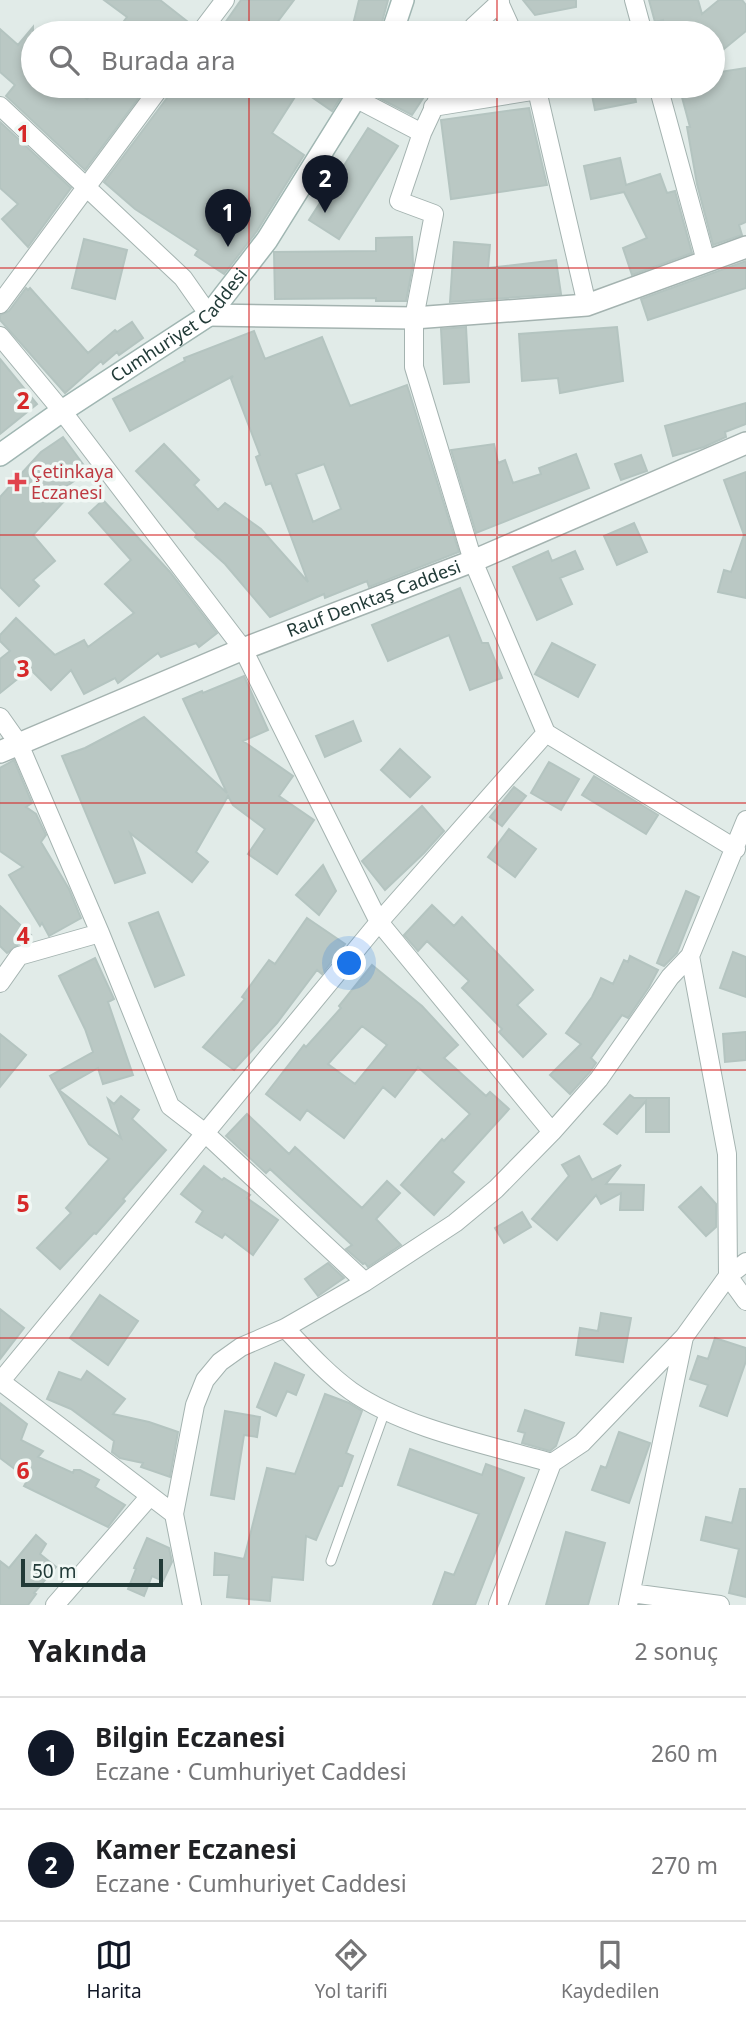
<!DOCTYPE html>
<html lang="tr">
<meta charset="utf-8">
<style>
body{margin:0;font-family:"Noto Sans",sans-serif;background:#f2f2f2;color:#202124}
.scale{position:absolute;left:21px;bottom:18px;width:142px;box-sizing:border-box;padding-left:7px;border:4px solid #223b38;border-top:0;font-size:19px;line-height:24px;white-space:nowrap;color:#223b38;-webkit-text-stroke:5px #f1f8f5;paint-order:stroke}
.you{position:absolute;left:350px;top:964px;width:24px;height:24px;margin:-18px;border:5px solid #fff;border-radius:50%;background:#1a73e8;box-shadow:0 0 0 10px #1a73e833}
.badge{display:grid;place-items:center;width:46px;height:46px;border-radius:50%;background:#111827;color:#fff;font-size:23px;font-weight:700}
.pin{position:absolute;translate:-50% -58px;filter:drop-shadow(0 2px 4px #0008)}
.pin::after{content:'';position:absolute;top:37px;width:24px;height:21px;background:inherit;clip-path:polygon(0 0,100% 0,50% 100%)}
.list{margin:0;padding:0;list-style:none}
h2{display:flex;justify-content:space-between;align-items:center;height:91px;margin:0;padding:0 28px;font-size:30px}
h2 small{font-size:23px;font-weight:400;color:#757577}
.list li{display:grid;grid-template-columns:46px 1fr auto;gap:21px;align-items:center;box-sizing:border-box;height:112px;padding:0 28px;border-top:2px solid #e0e0e0}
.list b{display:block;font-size:26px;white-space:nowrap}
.list p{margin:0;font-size:23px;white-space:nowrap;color:#757577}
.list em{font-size:23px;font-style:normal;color:#757577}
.icon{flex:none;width:38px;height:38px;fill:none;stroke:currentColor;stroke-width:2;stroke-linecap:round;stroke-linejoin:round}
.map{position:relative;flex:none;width:746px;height:1605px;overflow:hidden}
.search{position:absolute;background:#fff;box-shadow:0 4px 10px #0003;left:21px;right:21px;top:21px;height:77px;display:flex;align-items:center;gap:18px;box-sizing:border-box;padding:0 24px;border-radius:38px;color:#757577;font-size:26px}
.sheet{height:315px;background:#fff}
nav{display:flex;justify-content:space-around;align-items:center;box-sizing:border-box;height:98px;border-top:2px solid #e0e0e0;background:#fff;font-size:19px;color:#757577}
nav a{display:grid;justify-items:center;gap:4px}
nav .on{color:#111827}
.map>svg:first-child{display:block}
.building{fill:#bac8c4;stroke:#b4c4c0;stroke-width:2;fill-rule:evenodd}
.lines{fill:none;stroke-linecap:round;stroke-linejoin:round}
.service-casing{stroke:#a4b3b0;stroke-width:11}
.minor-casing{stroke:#a4b3b0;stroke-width:20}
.tertiary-casing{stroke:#a4b3b0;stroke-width:24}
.secondary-casing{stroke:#a0b6b2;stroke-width:24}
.service{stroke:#fff;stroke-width:9}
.minor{stroke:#fff;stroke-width:18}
.tertiary{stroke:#fff;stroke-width:21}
.secondary{stroke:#fff;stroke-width:21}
.grid{fill:none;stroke:#d62828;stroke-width:2;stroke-opacity:0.55}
.health-dot{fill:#e0444e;stroke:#f1f8f5;stroke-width:2.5}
.labels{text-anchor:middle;stroke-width:7;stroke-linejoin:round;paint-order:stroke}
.street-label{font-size:18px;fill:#223b38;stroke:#f1f8f5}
.health-label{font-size:18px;fill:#be3a42;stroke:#f1f8f5;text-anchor:start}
.grid-label{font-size:23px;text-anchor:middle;font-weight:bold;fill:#d62828;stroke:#f1f8f5;stroke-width:7;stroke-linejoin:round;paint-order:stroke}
</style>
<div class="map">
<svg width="746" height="1605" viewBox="0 0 746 1605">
<rect width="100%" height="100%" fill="#e1ebe8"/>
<path class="building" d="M 104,0 L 160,0 L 192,25 L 189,33 L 115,33 L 127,17 Z
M 241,0 L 294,0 L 276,24 L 289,33 L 218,33 Z
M 359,0 L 388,0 L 379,33 L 351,33 Z
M 523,0 L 576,0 L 576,7 L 535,15 Z
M 649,0 L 698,0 L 702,14 L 719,0 L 742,0 L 746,5 L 746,31 L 713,58 L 713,33 L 666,33 L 663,20 L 655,22 Z
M 33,27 L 33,86 L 71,86 L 87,99 L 97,86 L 143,86 L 146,88 L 85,170 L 6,96 L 15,85 L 0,72 L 0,29 L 18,45 Z
M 746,68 L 746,222 L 739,225 L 742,235 L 713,245 L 697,184 L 687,127 L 690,127 L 679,86 L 713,86 L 713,73 Z
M 176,86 L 348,86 L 332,111 L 300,89 L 272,133 L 304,155 L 257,231 L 224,274 L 195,255 L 198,250 L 135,209 L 104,182 Z
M 376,86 L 431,86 L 412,115 L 373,95 Z
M 614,86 L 633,86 L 636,102 L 595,110 L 591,90 Z
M 529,108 L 547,185 L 451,199 L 441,120 Z
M 0,122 L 71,188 L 28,247 L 2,219 L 18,204 L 0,188 Z
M 368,128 L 398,146 L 339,239 L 309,220 Z
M 620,158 L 626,185 L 660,174 L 667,193 L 675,191 L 692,253 L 632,275 L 623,248 L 647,238 L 624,192 L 591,199 L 584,166 Z
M 412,237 L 413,265 L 406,301 L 376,301 L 376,298 L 275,299 L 274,252 L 376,251 L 376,238 Z
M 84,239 L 127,250 L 115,299 L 72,288 Z
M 454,242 L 490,245 L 488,268 L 556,260 L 561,294 L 450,302 Z
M 746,261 L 746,288 L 648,320 L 641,299 Z
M 26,288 L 28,290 L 30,288 L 88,353 L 115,330 L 117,332 L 132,322 L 143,338 L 119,355 L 117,352 L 103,364 L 101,361 L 65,393 L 0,320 L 0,315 L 9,311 Z
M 466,327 L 469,382 L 444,384 L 441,329 Z
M 617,327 L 623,381 L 560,393 L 558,378 L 522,381 L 519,334 Z
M 254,331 L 265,359 L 322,337 L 350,406 L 407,385 L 459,552 L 369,587 L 367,581 L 325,598 L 324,594 L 270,617 L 225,564 L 195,537 L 197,534 L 136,471 L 164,444 L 199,480 L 194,485 L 218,510 L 225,503 L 261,529 L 308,582 L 271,483 L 266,485 L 256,457 L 260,455 L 231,379 L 233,376 L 130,431 L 113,399 L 185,361 L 184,358 ZM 324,464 L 341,509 L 313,522 L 296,474 Z
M 0,359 L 37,404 L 0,434 Z
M 746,403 L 746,424 L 725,432 L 726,437 L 704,447 L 673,456 L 665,426 Z
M 63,437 L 88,471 L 60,491 L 68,497 L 33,535 L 55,561 L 33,580 L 39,586 L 19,606 L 0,587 L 0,497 L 41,452 Z
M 494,444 L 498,463 L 505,460 L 513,483 L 541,474 L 539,468 L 576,454 L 589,488 L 476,533 L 451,450 Z
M 641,455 L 647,471 L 621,480 L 615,464 Z
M 746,472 L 746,598 L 718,592 L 724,570 L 731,572 L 744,535 L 724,480 Z
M 103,500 L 170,572 L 217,633 L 199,647 L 196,643 L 161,657 L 158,653 L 118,683 L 115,678 L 84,694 L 71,670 L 51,690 L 30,669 L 0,693 L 0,659 L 10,651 L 0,641 L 0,635 L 16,618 L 55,655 L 84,640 L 88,647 L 134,613 L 105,584 L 131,560 L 89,513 Z
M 634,523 L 647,552 L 617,565 L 604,536 Z
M 548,551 L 552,561 L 575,551 L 583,569 L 560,578 L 572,604 L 537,620 L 513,567 Z
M 460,588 L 482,643 L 488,643 L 502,678 L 470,690 L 449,635 L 388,661 L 372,625 Z
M 552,643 L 595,665 L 578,697 L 535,674 Z
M 244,676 L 268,730 L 243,741 L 293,776 L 279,796 L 314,820 L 277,874 L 248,854 L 265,829 L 233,805 L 228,796 L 196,852 L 208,862 L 192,882 L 130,833 L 145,873 L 115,883 L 62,756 L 85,748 L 144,717 L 227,793 L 183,699 L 202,691 L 203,693 Z
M 353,721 L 361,741 L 325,757 L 316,736 Z
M 400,749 L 430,777 L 410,797 L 381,770 Z
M 14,760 L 32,803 L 26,807 L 36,814 L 46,835 L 41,842 L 69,889 L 81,918 L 49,936 L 42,923 L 40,926 L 9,875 L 23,867 L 0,851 L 0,768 Z
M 549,762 L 579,779 L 561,810 L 531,793 Z
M 594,776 L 658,815 L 646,834 L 582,795 Z
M 514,787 L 526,796 L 502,826 L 490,817 Z
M 422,806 L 444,831 L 424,853 L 385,890 L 362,861 Z
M 509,829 L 536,849 L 515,877 L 488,857 Z
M 323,865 L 336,891 L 319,915 L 296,895 Z
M 686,891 L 699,897 L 677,953 L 664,966 L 657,963 Z
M 432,905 L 454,926 L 462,917 L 533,990 L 517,1005 L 546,1034 L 523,1057 L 499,1032 L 502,1029 L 462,988 L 469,981 L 427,941 L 418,951 L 404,935 Z
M 0,906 L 31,935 L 7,953 L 0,946 Z
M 158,912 L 184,975 L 155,987 L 129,923 Z
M 307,918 L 345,944 L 322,974 L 317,970 L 277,1023 L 234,1070 L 203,1047 L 245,999 L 242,997 L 269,960 L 275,964 Z
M 733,952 L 746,957 L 746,997 L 720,988 Z
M 630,956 L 658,970 L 649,987 L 628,1018 L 622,1015 L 591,1058 L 596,1063 L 590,1072 L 570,1094 L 550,1075 L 581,1044 L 566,1033 L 592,997 L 601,978 L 613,984 L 624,960 L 628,962 Z
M 95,958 L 114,999 L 108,1002 L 133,1075 L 103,1084 L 98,1068 L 59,1090 L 121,1138 L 108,1099 L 114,1104 L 121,1096 L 139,1110 L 132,1119 L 166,1150 L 123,1199 L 125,1201 L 96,1234 L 94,1233 L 60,1269 L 37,1248 L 71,1213 L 66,1208 L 109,1159 L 89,1144 L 50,1076 L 93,1052 L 85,1029 L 59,976 Z
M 372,965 L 422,1006 L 458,1045 L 444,1058 L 486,1096 L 490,1092 L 509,1109 L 452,1172 L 464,1182 L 434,1215 L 401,1185 L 442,1139 L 444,1141 L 470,1114 L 418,1067 L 395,1097 L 383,1087 L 344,1138 L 307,1110 L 300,1120 L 266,1094 L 304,1045 L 306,1047 L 341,1008 L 339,1006 ZM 362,1026 L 387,1045 L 355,1084 L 328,1064 Z
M 746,1032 L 746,1060 L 725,1062 L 723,1034 Z
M 0,1034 L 26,1055 L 0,1087 Z
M 630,1095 L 634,1098 L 669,1098 L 669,1132 L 646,1132 L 646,1101 L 617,1134 L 604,1124 Z
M 247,1114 L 289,1154 L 295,1147 L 362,1208 L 387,1181 L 400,1193 L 376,1219 L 401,1245 L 368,1267 L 365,1263 L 363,1264 L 346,1249 L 352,1245 L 270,1169 L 266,1173 L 226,1136 Z
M 579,1156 L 592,1180 L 621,1165 L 606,1184 L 644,1185 L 643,1210 L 620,1210 L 621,1193 L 601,1204 L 596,1195 L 557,1240 L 532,1219 L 569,1176 L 562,1165 Z
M 204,1166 L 222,1180 L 224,1178 L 250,1195 L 247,1198 L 278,1220 L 253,1255 L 225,1234 L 222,1238 L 196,1222 L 203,1211 L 181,1194 Z
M 701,1187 L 716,1204 L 716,1227 L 706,1236 L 679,1207 Z
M 522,1212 L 531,1227 L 504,1243 L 495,1228 Z
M 328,1263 L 344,1278 L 318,1296 L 305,1279 Z
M 100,1295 L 138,1321 L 108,1365 L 70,1338 Z
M 0,1309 L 24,1328 L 0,1359 Z
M 601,1313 L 631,1318 L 623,1362 L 576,1355 L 580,1328 L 598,1331 Z
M 715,1338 L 746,1348 L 746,1361 L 727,1416 L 700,1406 L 708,1385 L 690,1379 L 698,1356 L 708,1359 Z
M 275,1363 L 304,1375 L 296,1395 L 287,1391 L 276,1416 L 257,1407 Z
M 87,1371 L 125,1399 L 113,1414 L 149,1422 L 178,1432 L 170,1477 L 141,1467 L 143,1463 L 120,1458 L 112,1452 L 114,1441 L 71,1409 L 47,1399 L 59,1372 L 81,1380 Z
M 325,1394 L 349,1403 L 362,1411 L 346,1453 L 353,1456 L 342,1486 L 339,1486 L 316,1540 L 306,1536 L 303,1580 L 272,1577 L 270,1601 L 227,1597 L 229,1575 L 214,1575 L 215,1553 L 244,1559 L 267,1468 L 295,1474 Z
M 0,1403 L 27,1424 L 21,1440 L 43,1451 L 38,1457 L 73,1473 L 74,1470 L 80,1470 L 99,1480 L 95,1487 L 125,1505 L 108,1527 L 24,1486 L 28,1479 L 0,1458 Z
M 525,1410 L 564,1423 L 556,1446 L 550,1451 L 522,1443 L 525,1433 L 518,1431 Z
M 225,1411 L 260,1417 L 257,1437 L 244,1435 L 234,1499 L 211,1495 Z
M 619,1432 L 650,1443 L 629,1503 L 592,1490 L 601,1466 L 606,1468 Z
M 410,1449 L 482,1475 L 486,1464 L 524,1478 L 475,1605 L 433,1605 L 445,1572 L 454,1575 L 479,1514 L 398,1485 Z
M 740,1489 L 746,1489 L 746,1597 L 729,1593 L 739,1549 L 701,1540 L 706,1517 L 732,1523 Z
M 566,1532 L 605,1543 L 588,1605 L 546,1605 Z
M 36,1535 L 46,1544 L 40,1554 L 56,1567 L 34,1593 L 36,1594 L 28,1605 L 0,1605 L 0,1561 L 9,1568 Z
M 147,1538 L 169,1548 L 172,1562 L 163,1581 L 152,1576 L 144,1596 L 128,1589 L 136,1569 L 134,1568 Z"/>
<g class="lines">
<g class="service-casing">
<path id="service" d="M 331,1561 L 385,1411"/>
</g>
<g class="minor-casing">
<path id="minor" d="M 498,0 L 513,33
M 634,0 L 643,33
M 200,33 L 225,0
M 470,33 L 474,26 L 500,2
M 444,86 L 422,133 L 399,201 L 434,214 L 414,318 L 414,367 L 473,561 L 546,733 L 736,849
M 536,86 L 587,305
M 658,86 L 706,261
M 355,98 L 422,133
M 0,106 L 183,278 L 209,315
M 433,107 L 538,90
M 0,304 L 161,86
M 0,336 L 62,411 L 243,649 L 379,922 L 552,1132
M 0,717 L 19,744 L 100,933 L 170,1106 L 205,1133 L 365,1282
M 690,956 L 727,1154 L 728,1276 L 746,1301
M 0,983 L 19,956 L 100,933
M 285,1328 C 306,1350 326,1373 351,1391 C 405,1429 489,1445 552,1463
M 0,1381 L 174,1514
M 0,1382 L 379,922 L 546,733
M 631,1593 L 720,1605
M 55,1605 L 150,1496
M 192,1605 L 174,1514 L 195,1405 L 205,1380 L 220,1362 L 241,1347 L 285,1328 L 365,1282 L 455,1223 L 496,1189 L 552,1132 L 599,1079 L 670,977 L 690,956 L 746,820
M 498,1605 L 552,1463 L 582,1443 L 684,1337 L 728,1276 L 746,1262
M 628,1605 L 684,1337"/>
</g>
<g class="tertiary-casing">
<g id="tertiary">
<path d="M 209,315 L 414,318 L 587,305 L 746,247"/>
<path id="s1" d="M 0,752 L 243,649 L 473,561 L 746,443"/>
</g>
</g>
<g class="secondary-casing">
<g id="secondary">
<path d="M 392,33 L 403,0"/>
<path id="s2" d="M 0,455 L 62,411 L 209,315 L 267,240 L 363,86"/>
</g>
</g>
<use href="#service" class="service"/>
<use href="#minor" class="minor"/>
<use href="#tertiary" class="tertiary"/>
<use href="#secondary" class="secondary"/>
</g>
<path class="grid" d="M 249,0 L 249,33M 497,0 L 497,33M 249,86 L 249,1605M 497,86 L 497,1605M 0,268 L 746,268M 0,535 L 746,535M 0,803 L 746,803M 0,1070 L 746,1070M 0,1338 L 746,1338"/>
<path class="health-dot" d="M13.5 471.5h7v7h7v7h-7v7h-7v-7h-7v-7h7z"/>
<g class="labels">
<g class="street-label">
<text dy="6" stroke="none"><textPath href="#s2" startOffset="222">Cumhuriyet Caddesi</textPath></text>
<text dy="6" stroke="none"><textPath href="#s1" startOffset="404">Rauf Denktaş Caddesi</textPath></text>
</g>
<g class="health-label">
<text x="31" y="478">Çetinkaya<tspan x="31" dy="21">Eczanesi</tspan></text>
</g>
</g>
<g class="grid-label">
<text x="23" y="142">1</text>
<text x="23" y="409">2</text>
<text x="23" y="677">3</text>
<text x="23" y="944">4</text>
<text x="23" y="1212">5</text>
<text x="23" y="1479">6</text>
</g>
</svg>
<div class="scale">50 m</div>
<div class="you"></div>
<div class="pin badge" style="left:228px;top:247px">1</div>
<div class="pin badge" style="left:325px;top:213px">2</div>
<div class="search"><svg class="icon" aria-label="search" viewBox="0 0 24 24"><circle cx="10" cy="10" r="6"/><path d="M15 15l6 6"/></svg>Burada ara</div>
</div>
<section class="sheet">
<h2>Yakında<small>2 sonuç</small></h2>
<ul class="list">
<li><span class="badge">1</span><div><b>Bilgin Eczanesi</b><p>Eczane · Cumhuriyet Caddesi</p></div><em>260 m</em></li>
<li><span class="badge">2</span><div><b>Kamer Eczanesi</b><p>Eczane · Cumhuriyet Caddesi</p></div><em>270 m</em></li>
</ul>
</section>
<nav>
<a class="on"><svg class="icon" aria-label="map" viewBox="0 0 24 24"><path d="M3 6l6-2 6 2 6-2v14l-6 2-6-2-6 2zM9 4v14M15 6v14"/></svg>Harita</a>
<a><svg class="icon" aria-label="directions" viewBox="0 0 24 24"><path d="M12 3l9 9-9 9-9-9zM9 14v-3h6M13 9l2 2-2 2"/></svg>Yol tarifi</a>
<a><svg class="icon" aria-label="saved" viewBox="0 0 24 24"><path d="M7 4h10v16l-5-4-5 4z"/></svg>Kaydedilen</a>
</nav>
